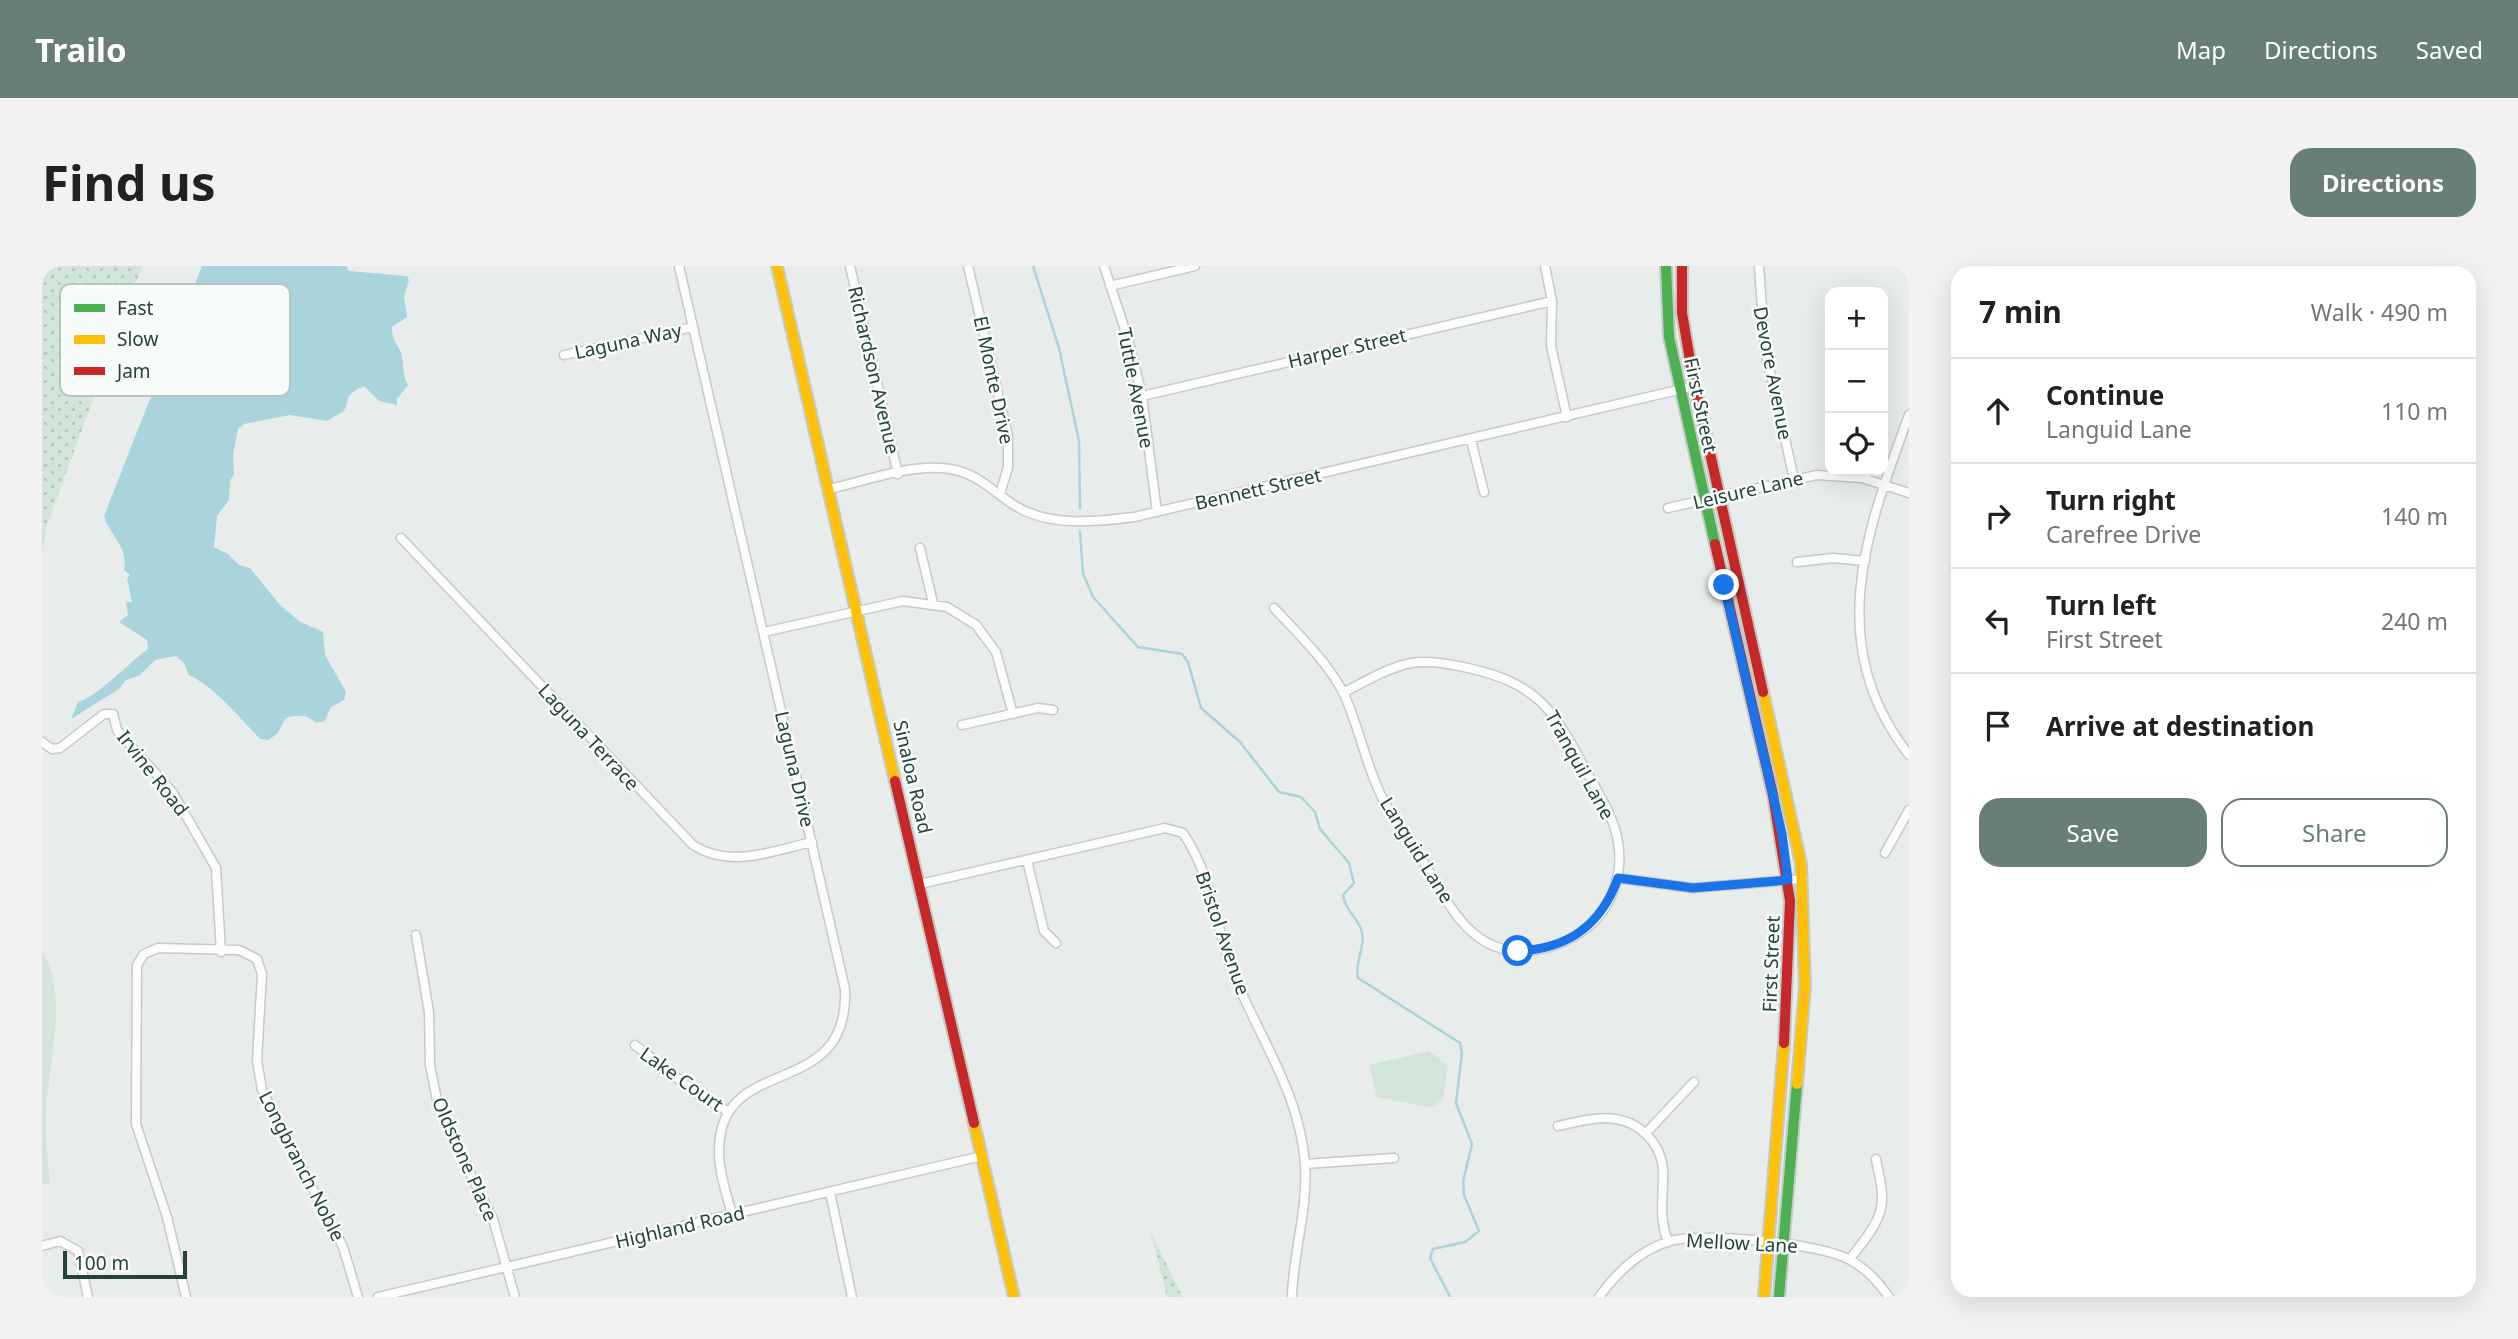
<!DOCTYPE html>
<meta charset="utf-8">
<style>
body{margin:0;font-family:"Noto Sans",sans-serif;background:#f2f2f2;color:#202124}
.controls{position:absolute;right:21px;top:21px;display:grid;overflow:hidden;border-radius:14px;box-shadow:0 7px 28px #0002}
.controls button{width:63px;height:63px;display:grid;place-items:center;padding:0;border:0;border-bottom:2px solid #e0e0e0;background:#fff;color:#202124;font:35px sans-serif}
.scale{position:absolute;left:21px;bottom:18px;width:124px;box-sizing:border-box;padding-left:7px;border:4px solid #24423a;border-top:0;font-size:19px;line-height:24px;white-space:nowrap;color:#24423a;-webkit-text-stroke:5px #f7fbf9;paint-order:stroke}
.stop{position:absolute;width:21px;height:21px;margin:-16px;border:5px solid #1a73e8;border-radius:50%;background:#fff}
.stop.end{background:#1a73e8;border-color:#fff;box-shadow:0 2px 7px #0008}
.list{margin:0;padding:0;list-style:none}
h2{display:flex;justify-content:space-between;align-items:center;height:91px;margin:0;padding:0 28px;font-size:30px}
h2 small{font-size:23px;font-weight:400;color:#757577}
.list li{display:grid;grid-template-columns:46px 1fr auto;gap:21px;align-items:center;box-sizing:border-box;height:105px;padding:0 28px;border-top:2px solid #e0e0e0}
.list b{display:block;font-size:26px;white-space:nowrap}
.list p{margin:0;font-size:23px;white-space:nowrap;color:#757577}
.list em{font-size:23px;font-style:normal;color:#757577}
.actions{display:flex;gap:14px;padding:21px 28px}
.actions a{flex:1;padding:16px 0;border:2px solid #697e78;border-radius:21px;text-align:center;font-size:24px;color:#697e78}
.actions .main{background:#697e78;color:#fff}
.icon{flex:none;width:38px;height:38px;fill:none;stroke:currentColor;stroke-width:2;stroke-linecap:round;stroke-linejoin:round}
.map{position:relative;flex:none;width:1867px;height:1031px;overflow:hidden;border-radius:21px}
header{display:flex;align-items:center;gap:42px;box-sizing:border-box;height:98px;padding:0 35px;background:#697e78;color:#fff}
header strong{font-size:33px}
nav{display:flex;gap:38px;margin-inline-start:auto;font-size:24px}
.intro{display:flex;align-items:center;justify-content:space-between;box-sizing:border-box;height:168px;padding:0 42px}
h1{margin:0;font-size:49px}
.button{padding:18px 32px;border-radius:21px;background:#697e78;color:#fff;font-size:24px;font-weight:700}
main{display:flex;gap:42px;padding:0 42px}
aside{flex:1;background:#fff;border-radius:21px;box-shadow:0 7px 28px #0002}
.map>svg:first-child{display:block}
.grass{fill:url(#grass-dots)}
.park{fill:#d1e6d8}
.water{fill:#a9d4db}
.lines{fill:none;stroke-linecap:round;stroke-linejoin:round}
.stream{stroke:#a9d4db;stroke-width:2.5}
.street-casing{stroke:#c5cac8;stroke-width:11}
.fast-casing{stroke:#c3cbc8;stroke-width:14}
.slow-casing{stroke:#c3cbc8;stroke-width:14}
.jam-casing{stroke:#c3cbc8;stroke-width:14}
.street{stroke:#fcfcfc;stroke-width:8}
.fast{stroke:#4caf50;stroke-width:10}
.slow{stroke:#ffc107;stroke-width:10}
.jam{stroke:#c62828;stroke-width:10}
.route{stroke:#1a73e8;stroke-width:9}
.labels{text-anchor:middle;stroke-width:5;stroke-linejoin:round;paint-order:stroke}
.street-label{font-size:19px;fill:#24423a;stroke:#f7fbf9}
.key{fill:#f7fbf9;stroke:#b8c4c0;stroke-width:2}
.key-label{font-size:19px;fill:#24423a}
</style>
<header>
<strong>Trailo</strong>
<nav><a>Map</a><a>Directions</a><a>Saved</a></nav>
</header>
<div class="intro"><h1>Find us</h1><a class="button">Directions</a></div>
<main>
<div class="map">
<svg width="1867" height="1031" viewBox="0 0 1867 1031">
<defs>
<pattern id="grass-dots" width="8" height="8" patternUnits="userSpaceOnUse" patternTransform="scale(1.75)"><rect width="8" height="8" fill="#d1e6d8"/><path d="M2 2h.1M6 6h.1" fill="none" stroke="#b3c6ba" stroke-width="1.8" stroke-linecap="round"/></pattern>
</defs>
<rect width="100%" height="100%" fill="#e8edeb"/>
<path class="grass" d="M 0,0 L 100,0 L 4,262 L 0,290 Z
M 1109,967 L 1141,1031 L 1125,1031 Z"/>
<path class="park" d="M 0,686 C 28,728 6,798 4,846 C 3,869 6,894 8,917 L 0,918 Z
M 1387,785 L 1406,800 L 1401,833 L 1390,842 L 1335,831 L 1327,799 Z"/>
<path class="water" d="M 160,0 L 304,0 L 307,5 L 365,10 L 367,14 L 362,30 L 365,51 L 350,61 C 350,72 353,75 358,84 C 363,95 359,108 366,119 L 355,133 L 355,139 L 337,135 L 322,120 C 301,130 309,131 302,145 L 285,155 L 248,149 L 202,158 L 196,163 L 191,189 L 192,208 L 188,215 L 187,234 L 175,250 L 172,281 L 186,288 L 197,299 L 208,302 L 238,339 L 257,355 L 281,366 L 283,389 L 304,426 L 302,434 L 289,441 L 283,455 L 274,457 C 264,448 256,449 244,452 L 235,468 L 226,474 L 218,473 C 199,453 174,422 147,409 L 142,397 L 134,390 L 113,394 L 98,409 L 84,414 L 77,423 L 29,453 L 36,436 C 57,430 85,398 106,383 L 105,374 L 77,356 L 86,349 L 84,336 L 90,336 L 85,312 L 88,309 L 82,304 C 87,281 66,267 62,250 Z"/>
<g class="lines">
<path class="stream" d="M 991,0 L 1017,82 L 1037,175 L 1038,242
M 1038,266 L 1041,307 L 1051,331 L 1096,381 L 1140,388 L 1146,396 L 1159,442 L 1198,476 L 1237,526 L 1259,531 L 1273,546 L 1278,563 L 1307,597 L 1312,617 L 1301,629 C 1303,644 1314,650 1319,663 C 1325,680 1312,695 1316,712 L 1418,777 L 1420,787 L 1414,837 L 1430,878 L 1421,916 L 1422,929 L 1437,965 L 1423,976 L 1391,983 L 1388,992 L 1408,1031"/>
<g class="street-casing">
<path id="street" d="M 637,0 L 803,723 C 808,838 676,784 677,886 C 677,907 685,929 690,949
M 808,0 L 856,208
M 926,0 L 966,170 L 966,201 L 958,228
M 1062,0 L 1087,76 L 1100,130 L 1115,246
M 1503,0 L 1510,35 L 1509,80 L 1525,151
M 1717,0 L 1723,84 L 1752,213
M 1068,20 L 1153,0
M 522,89 L 651,61
M 1100,130 L 1510,35
M 1867,149 C 1824,266 1781,378 1867,489
M 1429,174 L 1442,226
M 787,223 C 824,215 869,197 908,203 C 935,207 950,225 972,239 C 1006,261 1053,256 1092,251 L 1653,120
M 1626,242 L 1775,209 L 1820,212 L 1867,227
M 359,272 L 651,579 C 688,603 730,585 770,576
M 878,282 L 891,337
M 1755,296 L 1791,292 L 1823,295
M 1232,342 C 1257,369 1285,395 1302,428 C 1315,457 1322,489 1334,518 C 1345,546 1365,570 1381,595 C 1395,618 1409,647 1429,665 C 1465,699 1520,686 1553,655 C 1572,635 1581,603 1576,576 C 1572,549 1554,524 1541,499 C 1510,441 1493,417 1426,402 C 1407,398 1388,394 1369,397 C 1345,402 1322,416 1301,427
M 722,366 L 861,335 L 905,341 L 934,359 L 954,386 L 971,448
M 920,459 L 996,442 L 1011,444
M 0,476 L 10,483 L 18,482 L 62,448 L 71,448 L 75,464 L 131,527 L 174,602 L 179,686
M 1843,587 L 1867,544
M 985,594 L 1002,665 L 1014,677
M 1575,612 L 1651,622 L 1761,613
M 878,618 L 1123,562 L 1141,567 C 1164,601 1171,638 1181,676 C 1202,753 1258,817 1263,899 C 1266,944 1251,987 1250,1031
M 374,669 L 387,746 L 388,799 L 395,834 L 406,863 L 451,953 L 473,1031
M 593,779 L 657,829 L 687,846
M 1516,860 C 1551,852 1585,842 1611,876 C 1618,886 1622,899 1621,912 C 1621,936 1617,952 1626,976
M 1604,867 L 1652,816
M 1263,898 L 1352,892
M 788,926 L 810,1031
M 0,980 L 18,975 L 36,985 L 46,1031
M 1808,993 C 1821,975 1841,955 1840,931 C 1840,918 1836,905 1834,893
M 144,1031 L 125,951 L 94,858 L 95,699 L 102,688 L 116,682 L 197,684 L 215,693 L 220,708 L 215,794 L 220,824 L 301,981 L 316,1031
M 336,1031 L 940,890
M 1557,1031 C 1575,1006 1598,984 1628,975 C 1661,966 1779,977 1808,994 C 1825,1003 1836,1016 1847,1031"/>
</g>
<g class="fast-casing">
<path id="fast" d="M 1624,0 L 1627,71 L 1673,278
M 1737,1031 L 1755,818"/>
</g>
<g class="slow-casing">
<path id="slow" d="M 735,0 L 853,515
M 1721,426 L 1759,598 L 1763,720 L 1755,818
M 932,857 L 972,1031
M 1722,1031 L 1742,777"/>
</g>
<g class="jam-casing">
<path id="jam" d="M 1640,0 L 1640,47 L 1650,106 L 1721,426
M 1673,278 L 1731,529 L 1748,635 L 1742,777
M 853,515 L 932,857"/>
</g>
<use href="#street" class="street"/>
<use href="#fast" class="fast"/>
<use href="#slow" class="slow"/>
<use href="#jam" class="jam"/>
</g>
<g class="lines">
<path class="route" d="M 1476,685 C 1527,683 1559,659 1576,612 L 1651,622 L 1746,614 L 1740,568 L 1682,319"/>
</g>
<g class="labels">
<g class="street-label">
<text transform="translate(586 75) rotate(-12)" y="7">Laguna Way</text>
<text transform="translate(1305 82) rotate(-13)" y="7">Harper Street</text>
<text transform="translate(832 104) rotate(77)" y="7">Richardson Avenue</text>
<text transform="translate(1731 107) rotate(79)" y="7">Devore Avenue</text>
<text transform="translate(952 114) rotate(78)" y="7">El Monte Drive</text>
<text transform="translate(1094 122) rotate(79)" y="7">Tuttle Avenue</text>
<text transform="translate(1659 139) rotate(78)" y="7">First Street</text>
<text transform="translate(1216 223) rotate(-13)" y="7">Bennett Street</text>
<text transform="translate(1706 224) rotate(-13)" y="7">Leisure Lane</text>
<text transform="translate(547 471) rotate(47)" y="7">Laguna Terrace</text>
<text transform="translate(1538 499) rotate(61)" y="7">Tranquil Lane</text>
<text transform="translate(753 503) rotate(77)" y="7">Laguna Drive</text>
<text transform="translate(111 507) rotate(52)" y="7">Irvine Road</text>
<text transform="translate(871 511) rotate(77)" y="7">Sinaloa Road</text>
<text transform="translate(1375 584) rotate(58)" y="7">Languid Lane</text>
<text transform="translate(1181 667) rotate(71)" y="7">Bristol Avenue</text>
<text transform="translate(1729 698) rotate(-88)" y="7">First Street</text>
<text transform="translate(640 813) rotate(35)" y="7">Lake Court</text>
<text transform="translate(423 893) rotate(66)" y="7">Oldstone Place</text>
<text transform="translate(260 900) rotate(63)" y="7">Longbranch Noble</text>
<text transform="translate(638 961) rotate(-13)" y="7">Highland Road</text>
<text transform="translate(1700 977) rotate(3)" y="7">Mellow Lane</text>
</g>
</g>
<rect x="18" y="18" width="230" height="112" rx="10" class="key"/>
<rect x="32" y="38" width="31" height="8" fill="#4caf50"/>
<rect x="32" y="69" width="31" height="9" fill="#ffc107"/>
<rect x="32" y="101" width="31" height="8" fill="#c62828"/>
<g class="key-label">
<text x="75" y="49">Fast</text>
<text x="75" y="80">Slow</text>
<text x="75" y="112">Jam</text>
</g>
</svg>
<div class="controls">
<button>+</button>
<button>−</button>
<button><svg class="icon" aria-label="locate" viewBox="0 0 24 24"><circle cx="12" cy="12" r="6"/><path d="M12 2v4M12 18v4M2 12h4M18 12h4"/></svg></button>
</div>
<div class="scale">100 m</div>
<div class="stop" style="left:1476px;top:685px"></div>
<div class="stop end" style="left:1682px;top:319px"></div>
</div>
<aside>
<h2>7 min<small>Walk · 490 m</small></h2>
<ul class="list">
<li><svg class="icon" aria-label="ahead" viewBox="0 0 24 24"><path d="M12 20V5M6 11l6-6 6 6"/></svg><div><b>Continue</b><p>Languid Lane</p></div><em>110 m</em></li>
<li><svg class="icon" aria-label="right" viewBox="0 0 24 24"><path d="M7 20v-9h11M14 6l5 5-5 5"/></svg><div><b>Turn right</b><p>Carefree Drive</p></div><em>140 m</em></li>
<li><svg class="icon" aria-label="left" viewBox="0 0 24 24"><path d="M17 20v-9H6M10 6l-5 5 5 5"/></svg><div><b>Turn left</b><p>First Street</p></div><em>240 m</em></li>
<li><svg class="icon" aria-label="arrive" viewBox="0 0 24 24"><path d="M6 21V4h12l-3 4 3 4H6"/></svg><div><b>Arrive at destination</b></div></li>
</ul>
<div class="actions"><a class="main">Save</a><a>Share</a></div>
</aside>
</main>
